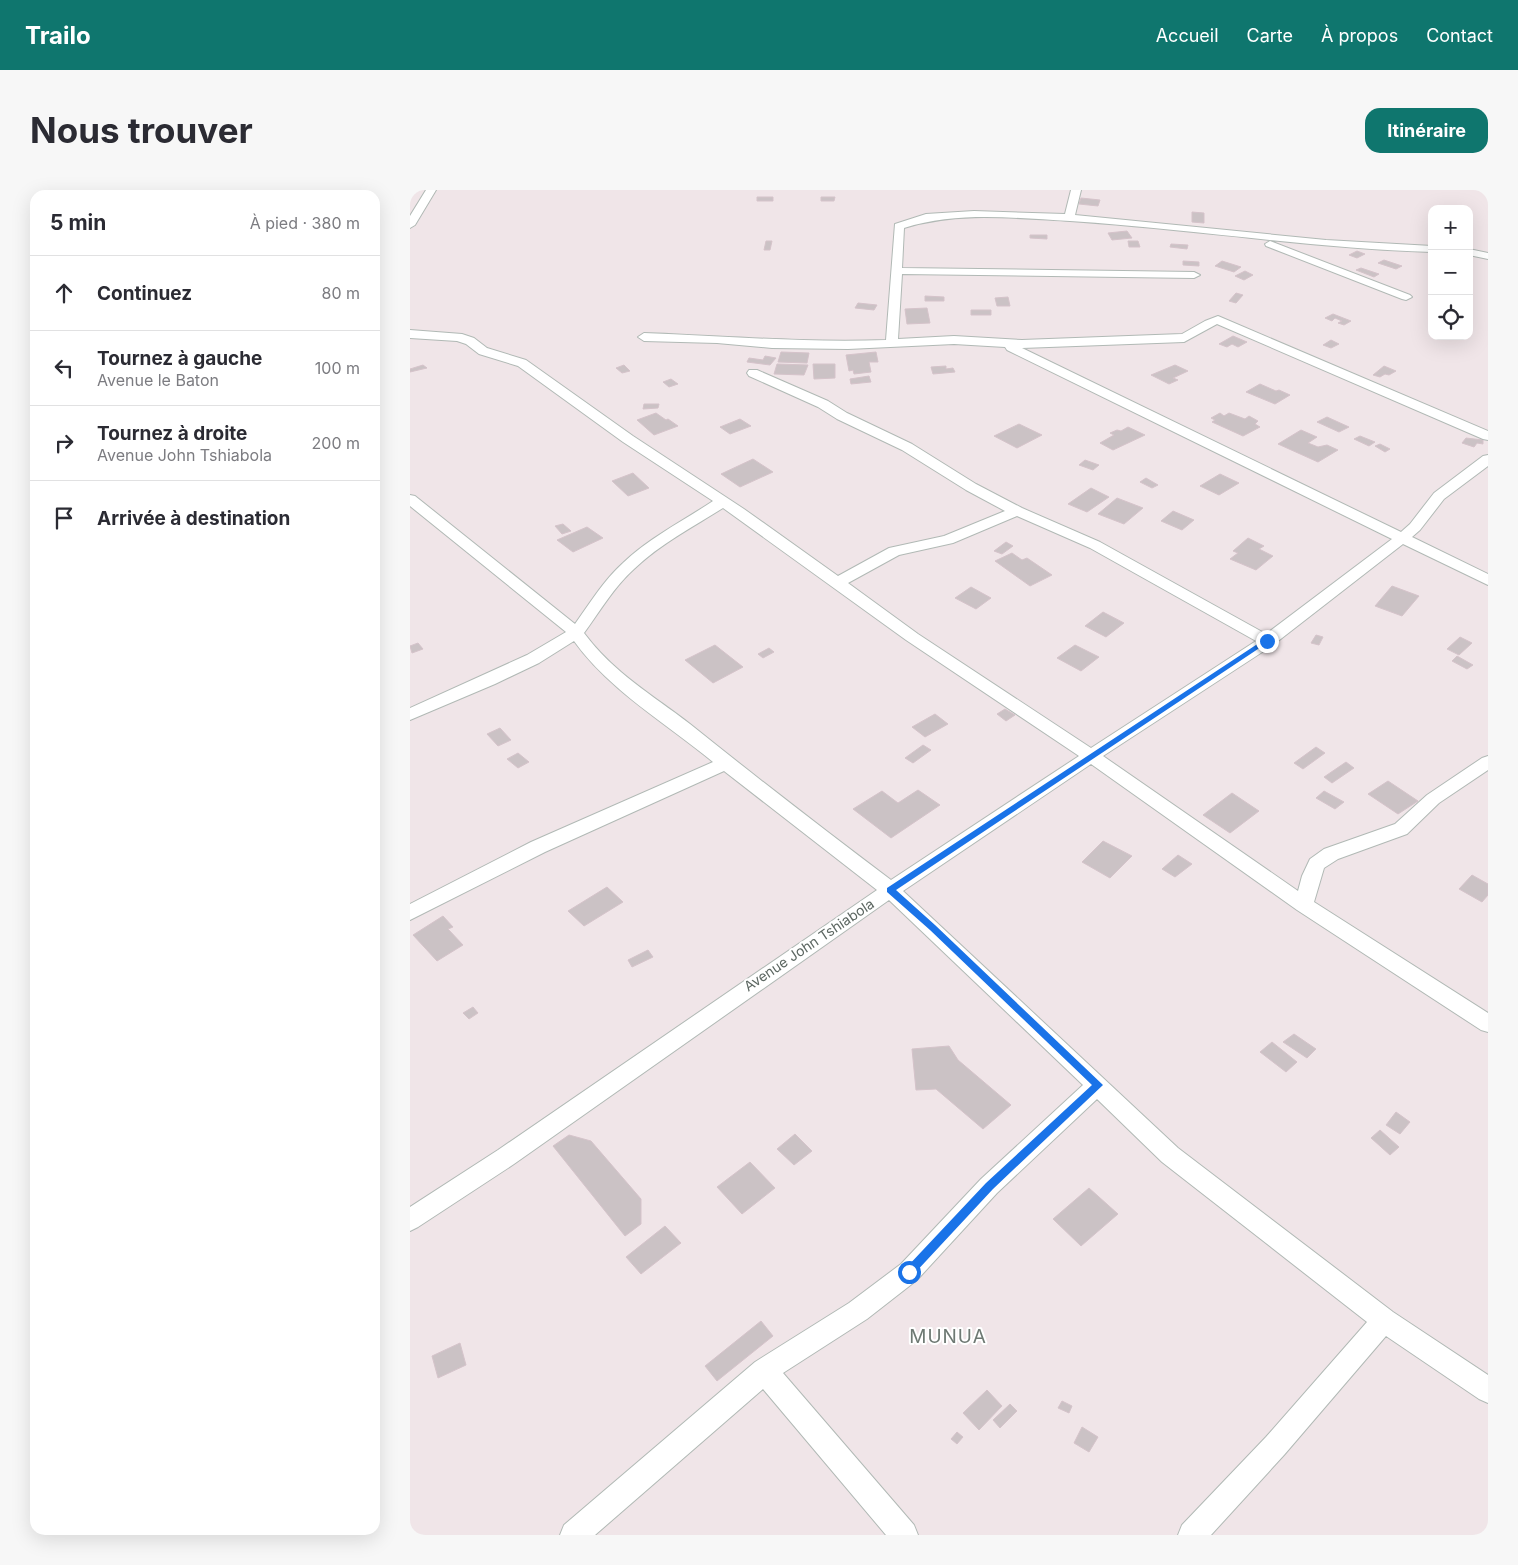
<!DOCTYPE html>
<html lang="fr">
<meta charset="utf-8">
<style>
body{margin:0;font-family:Inter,sans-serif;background:#f7f7f7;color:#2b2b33}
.controls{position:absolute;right:15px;top:15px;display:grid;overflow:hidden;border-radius:10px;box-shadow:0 5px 20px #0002}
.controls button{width:45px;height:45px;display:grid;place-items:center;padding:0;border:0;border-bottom:1px solid #e1e1e2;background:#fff;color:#2b2b33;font:25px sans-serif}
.stop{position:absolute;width:15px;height:15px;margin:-11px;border:4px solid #1a73e8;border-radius:50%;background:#fff}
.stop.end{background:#1a73e8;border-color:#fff;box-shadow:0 1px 5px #0008}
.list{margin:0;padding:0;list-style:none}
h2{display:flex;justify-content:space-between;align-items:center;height:65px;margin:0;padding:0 20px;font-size:21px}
h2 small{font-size:16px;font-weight:400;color:#7c7c81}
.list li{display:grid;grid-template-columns:32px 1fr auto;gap:15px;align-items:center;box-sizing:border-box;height:75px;padding:0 20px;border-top:1px solid #e1e1e2}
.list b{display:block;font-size:19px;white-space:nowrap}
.list p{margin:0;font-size:16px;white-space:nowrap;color:#7c7c81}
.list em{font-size:16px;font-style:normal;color:#7c7c81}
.icon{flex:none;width:28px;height:28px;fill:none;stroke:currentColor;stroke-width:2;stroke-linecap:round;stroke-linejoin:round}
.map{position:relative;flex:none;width:1078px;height:1345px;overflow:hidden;border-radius:15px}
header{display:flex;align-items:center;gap:30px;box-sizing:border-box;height:70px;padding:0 25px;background:#0f766e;color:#fff}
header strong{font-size:24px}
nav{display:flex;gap:28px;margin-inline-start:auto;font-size:18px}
.intro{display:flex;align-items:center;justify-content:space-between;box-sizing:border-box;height:120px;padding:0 30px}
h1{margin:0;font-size:35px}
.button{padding:12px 22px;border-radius:15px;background:#0f766e;color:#fff;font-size:18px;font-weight:700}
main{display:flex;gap:30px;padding:0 30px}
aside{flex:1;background:#fff;border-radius:15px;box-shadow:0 5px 20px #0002}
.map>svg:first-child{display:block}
.building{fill:#cbc2c5;stroke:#d5c3ca}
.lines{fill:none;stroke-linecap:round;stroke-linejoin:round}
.minor-casing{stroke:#b1b9b5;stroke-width:2}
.minor{fill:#fff;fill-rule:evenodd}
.route{fill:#1a73e8}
.labels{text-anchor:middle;stroke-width:4;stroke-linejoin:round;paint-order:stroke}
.street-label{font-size:14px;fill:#5d6762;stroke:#fff}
.near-quarter-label{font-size:19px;letter-spacing:1px;fill:#6e7973;stroke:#fff}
</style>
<header>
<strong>Trailo</strong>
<nav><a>Accueil</a><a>Carte</a><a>À propos</a><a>Contact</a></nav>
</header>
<div class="intro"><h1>Nous trouver</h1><a class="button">Itinéraire</a></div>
<main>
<aside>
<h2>5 min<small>À pied · 380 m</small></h2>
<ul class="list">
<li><svg class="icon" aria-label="ahead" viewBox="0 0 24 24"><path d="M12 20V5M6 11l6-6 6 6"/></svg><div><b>Continuez</b></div><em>80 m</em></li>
<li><svg class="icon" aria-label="left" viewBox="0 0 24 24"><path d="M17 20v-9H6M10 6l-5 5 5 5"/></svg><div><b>Tournez à gauche</b><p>Avenue le Baton</p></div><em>100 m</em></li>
<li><svg class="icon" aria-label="right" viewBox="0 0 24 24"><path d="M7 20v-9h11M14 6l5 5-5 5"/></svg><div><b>Tournez à droite</b><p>Avenue John Tshiabola</p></div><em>200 m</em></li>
<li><svg class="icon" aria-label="arrive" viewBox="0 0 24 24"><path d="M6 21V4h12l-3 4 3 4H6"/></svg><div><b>Arrivée à destination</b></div></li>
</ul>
</aside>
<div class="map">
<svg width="1078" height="1345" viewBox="0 0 1078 1345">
<rect width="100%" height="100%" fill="#f0e5e8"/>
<path class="building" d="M 347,7 L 363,7 L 363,11 L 347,11 Z
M 411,7 L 425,7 L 424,11 L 411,11 Z
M 671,8 L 690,10 L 688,16 L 669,14 Z
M 782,22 L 794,23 L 794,33 L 782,32 Z
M 717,41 L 722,48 L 702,50 L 698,43 Z
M 620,45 L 637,45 L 637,49 L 620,48 Z
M 356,51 L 362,51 L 360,60 L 354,60 Z
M 718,51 L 728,51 L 730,57 L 719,57 Z
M 761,54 L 778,55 L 777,59 L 760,57 Z
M 947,61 L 955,64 L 947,68 L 939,65 Z
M 974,70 L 992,76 L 986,79 L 968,73 Z
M 773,71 L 789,72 L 789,76 L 773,75 Z
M 812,71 L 831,77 L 824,82 L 805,76 Z
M 951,78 L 969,84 L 964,87 L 946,80 Z
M 835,81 L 843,85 L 834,90 L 825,86 Z
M 826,103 L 833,105 L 826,113 L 819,111 Z
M 515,106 L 534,107 L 534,111 L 515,111 Z
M 598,107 L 600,116 L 587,116 L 585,108 Z
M 448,113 L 467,115 L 464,120 L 445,118 Z
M 517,118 L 520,133 L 497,134 L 495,119 Z
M 561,120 L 581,120 L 581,125 L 561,125 Z
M 923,124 L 941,131 L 934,135 L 928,133 L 932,131 L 925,128 L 922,131 L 915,128 Z
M 823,146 L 837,152 L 828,157 L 822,154 L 817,157 L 809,154 Z
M 921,150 L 929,154 L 921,158 L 913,155 Z
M 371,162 L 399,163 L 397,173 L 368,172 Z
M 466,162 L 468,172 L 459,172 L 461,182 L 444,184 L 443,180 L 439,181 L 436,165 Z
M 355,166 L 366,168 L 360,175 L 337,172 L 339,168 L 353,170 Z
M 367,174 L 398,175 L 394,185 L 364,184 Z
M 403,174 L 425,174 L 425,188 L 404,189 Z
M 13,175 L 17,178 L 0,182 L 0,179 Z
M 214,175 L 220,181 L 212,183 L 206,178 Z
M 765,175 L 778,181 L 763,188 L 768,190 L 759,194 L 741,185 Z
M 536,176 L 536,179 L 543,178 L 545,182 L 523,184 L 521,177 Z
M 974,176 L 986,181 L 979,185 L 975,184 L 970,187 L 963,185 Z
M 459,186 L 461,192 L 441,194 L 440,189 Z
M 261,189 L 268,194 L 259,197 L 253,192 Z
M 850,194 L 866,201 L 869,200 L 880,205 L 865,214 L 836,202 Z
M 234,214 L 249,214 L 248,218 L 233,219 Z
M 246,223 L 256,230 L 258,229 L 268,236 L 244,245 L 227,230 Z
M 810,223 L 814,226 L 819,223 L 835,229 L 839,226 L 848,231 L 845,234 L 850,237 L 833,246 L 802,232 L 805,230 L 801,228 Z
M 917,227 L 939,237 L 929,242 L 907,232 Z
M 330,229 L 341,236 L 320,244 L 310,237 Z
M 609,234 L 632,245 L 607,258 L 584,246 Z
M 718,237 L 735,245 L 703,260 L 690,253 L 704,245 L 700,243 L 707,240 L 711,241 Z
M 891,240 L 907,247 L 898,253 L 908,257 L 917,255 L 928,260 L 908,272 L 868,254 Z
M 950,246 L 965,252 L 959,256 L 944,249 Z
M 1056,248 L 1073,250 L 1073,254 L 1067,253 L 1064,257 L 1052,253 Z
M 970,254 L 980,259 L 975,262 L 965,256 Z
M 343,269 L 363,282 L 330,297 L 311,284 Z
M 675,270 L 689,275 L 683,280 L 669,275 Z
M 223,283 L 239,298 L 218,306 L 202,291 Z
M 810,284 L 829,293 L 809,305 L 790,296 Z
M 736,288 L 748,295 L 742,298 L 730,292 Z
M 681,298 L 699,307 L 677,322 L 658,314 Z
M 707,308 L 733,318 L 714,334 L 688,324 Z
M 763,321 L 784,330 L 772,340 L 751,331 Z
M 153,334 L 161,341 L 152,344 L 145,336 Z
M 177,337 L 193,348 L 163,362 L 147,350 Z
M 838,348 L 854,356 L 849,359 L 863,366 L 846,380 L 820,369 L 828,363 L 823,361 Z
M 596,352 L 603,356 L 592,364 L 584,361 Z
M 602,363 L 612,370 L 617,368 L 642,385 L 620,396 L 585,371 Z
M 982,396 L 1009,406 L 992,426 L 965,416 Z
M 561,397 L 581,408 L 566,419 L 545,408 Z
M 693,422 L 714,433 L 696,447 L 675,436 Z
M 906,445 L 913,447 L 909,455 L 901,453 Z
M 1050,447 L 1062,453 L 1049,465 L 1037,459 Z
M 8,453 L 13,459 L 2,463 L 0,456 Z
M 305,455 L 333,477 L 303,493 L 275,470 Z
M 665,455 L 689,467 L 671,481 L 647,468 Z
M 359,458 L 364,462 L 353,468 L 348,464 Z
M 1047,466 L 1063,475 L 1057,479 L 1042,471 Z
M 595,519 L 605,525 L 596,531 L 587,524 Z
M 525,524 L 538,534 L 515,547 L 502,537 Z
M 90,538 L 101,550 L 88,556 L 77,544 Z
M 513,555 L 521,560 L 503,573 L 495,568 Z
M 906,557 L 915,563 L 893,579 L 884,573 Z
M 108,563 L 119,572 L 108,578 L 97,569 Z
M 936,572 L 944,578 L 922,593 L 914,587 Z
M 978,591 L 1008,611 L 988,624 L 958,604 Z
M 508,600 L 530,615 L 481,648 L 443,619 L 472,601 L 488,613 Z
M 914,601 L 934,612 L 925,619 L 906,608 Z
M 822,603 L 849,621 L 820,643 L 793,625 Z
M 693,651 L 722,666 L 700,688 L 672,672 Z
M 768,665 L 782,674 L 765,687 L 752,679 Z
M 1062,685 L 1078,694 L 1078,705 L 1072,712 L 1049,699 Z
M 197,697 L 213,712 L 174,736 L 158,721 Z
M 33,726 L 43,737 L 38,739 L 53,755 L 27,771 L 3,745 Z
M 238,760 L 243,767 L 222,777 L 218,770 Z
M 63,817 L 68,823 L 59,829 L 53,823 Z
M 884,844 L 906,859 L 897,868 L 873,852 Z
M 862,852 L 887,872 L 876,882 L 850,862 Z
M 539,856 L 548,870 L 601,915 L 573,939 L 526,899 L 506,900 L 502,859 Z
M 986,922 L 1000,932 L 990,944 L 976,935 Z
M 970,940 L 989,957 L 980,965 L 961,948 Z
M 385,944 L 402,961 L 384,975 L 367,959 Z
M 159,945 L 181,951 L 231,1009 L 231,1034 L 215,1046 L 143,956 Z
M 340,972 L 365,998 L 332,1024 L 307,997 Z
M 679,998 L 708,1024 L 671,1056 L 643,1029 Z
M 255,1036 L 271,1053 L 231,1084 L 216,1067 Z
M 351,1131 L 363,1146 L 307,1191 L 295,1176 Z
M 50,1153 L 56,1175 L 28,1188 L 22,1166 Z
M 577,1200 L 592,1216 L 569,1240 L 553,1223 Z
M 652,1211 L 662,1216 L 659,1223 L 648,1218 Z
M 600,1214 L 607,1221 L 590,1238 L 583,1230 Z
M 672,1237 L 688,1247 L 679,1262 L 664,1253 Z
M 547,1242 L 553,1247 L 547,1254 L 541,1249 Z"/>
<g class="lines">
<g class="minor-casing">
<path id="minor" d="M 16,0 L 26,0 L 5,35 L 0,38 L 0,26 Z
M 661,0 L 671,0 L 665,25 L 916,50 L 1022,56 L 1022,62 C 901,58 781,39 660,31 C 605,28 547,21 494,38 L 492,78 L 784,82 L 790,85 L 784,88 L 492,84 L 488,149 L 544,146 L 612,150 L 772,144 L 795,131 L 808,126 L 1078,241 L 1078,250 L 1073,249 L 807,134 L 774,152 L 612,158 L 991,342 L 1000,334 L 1024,303 L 1073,266 L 1078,265 L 1078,276 L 1034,309 L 1010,340 L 1002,347 L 1078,384 L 1078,395 L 993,354 L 863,455 L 693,566 L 888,701 L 892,686 L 900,669 L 914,659 L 985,634 L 1017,605 L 1072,568 L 1078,566 L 1078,580 L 1029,613 L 997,644 L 928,669 L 914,678 L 904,712 L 1078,823 L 1078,842 L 1071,840 L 887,720 L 681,574 L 493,701 L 768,958 L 983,1122 L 1078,1185 L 1078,1213 L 1069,1209 L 976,1146 L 874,1265 L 801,1345 L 768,1345 L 772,1335 L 856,1247 L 957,1132 L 752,972 L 687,909 L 587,1003 L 507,1090 L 457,1129 L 373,1183 L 504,1335 L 508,1345 L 476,1345 L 353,1199 L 185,1345 L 150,1345 L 154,1335 L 345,1172 L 439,1113 L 491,1074 L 571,989 L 673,895 L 479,710 L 104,974 L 8,1037 L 0,1041 L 0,1017 L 88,960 L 467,700 L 314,581 L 135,662 L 0,730 L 0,714 L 121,652 L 303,572 C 256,533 200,501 164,451 L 129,473 L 85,494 L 0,530 L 0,518 L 117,465 L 156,442 L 0,316 L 0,305 L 5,306 L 165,434 C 180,413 194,390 213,373 C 239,348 273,331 303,311 L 213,252 L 108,176 L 69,164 L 56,154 L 47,151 L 0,148 L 0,140 L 52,144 L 64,148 L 77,158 L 116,170 L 223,246 L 334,319 L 428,386 L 479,358 L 534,346 L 595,321 L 556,300 L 492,260 L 427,229 L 408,217 L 339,186 L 337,183 L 339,180 L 347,180 L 418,211 L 437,223 L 502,254 L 566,294 L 612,318 L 690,352 L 856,444 L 982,349 L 597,160 L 595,157 L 544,154 L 438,159 L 362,158 L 307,153 L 234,151 L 228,147 L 234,143 C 315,146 395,153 476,150 L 485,34 L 516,24 L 564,21 L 655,24 ZM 313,318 L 496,450 L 669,566 L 481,690 C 413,639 346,587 280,534 C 241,504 204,483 174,443 C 190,421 204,397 224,379 C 250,354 283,337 313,318 ZM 607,326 L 680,358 L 846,451 L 681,558 L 508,444 L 438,393 L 489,365 L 543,353 Z
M 860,51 L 1000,105 L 1002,107 L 996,110 L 992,109 L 856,56 L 855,54 Z
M 1059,59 L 1078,63 L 1078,69 L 1059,65 Z"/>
</g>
<use href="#minor" class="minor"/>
</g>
<path class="route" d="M 855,449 L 860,451 L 486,700 L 525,735 L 693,895 L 583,999 L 503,1085 L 496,1085 L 496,1078 L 576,993 L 682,895 L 520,740 L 477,702 L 477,698 Z"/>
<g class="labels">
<g class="street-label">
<text transform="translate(399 755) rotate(-34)" y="5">Avenue John Tshiabola</text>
</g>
<g class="near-quarter-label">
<text x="538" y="1153">MUNUA</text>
</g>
</g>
</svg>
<div class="controls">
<button>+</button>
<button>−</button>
<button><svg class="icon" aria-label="locate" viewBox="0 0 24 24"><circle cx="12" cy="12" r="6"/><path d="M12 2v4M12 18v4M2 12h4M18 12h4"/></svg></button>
</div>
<div class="stop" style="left:499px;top:1082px"></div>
<div class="stop end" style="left:857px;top:451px"></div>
</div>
</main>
